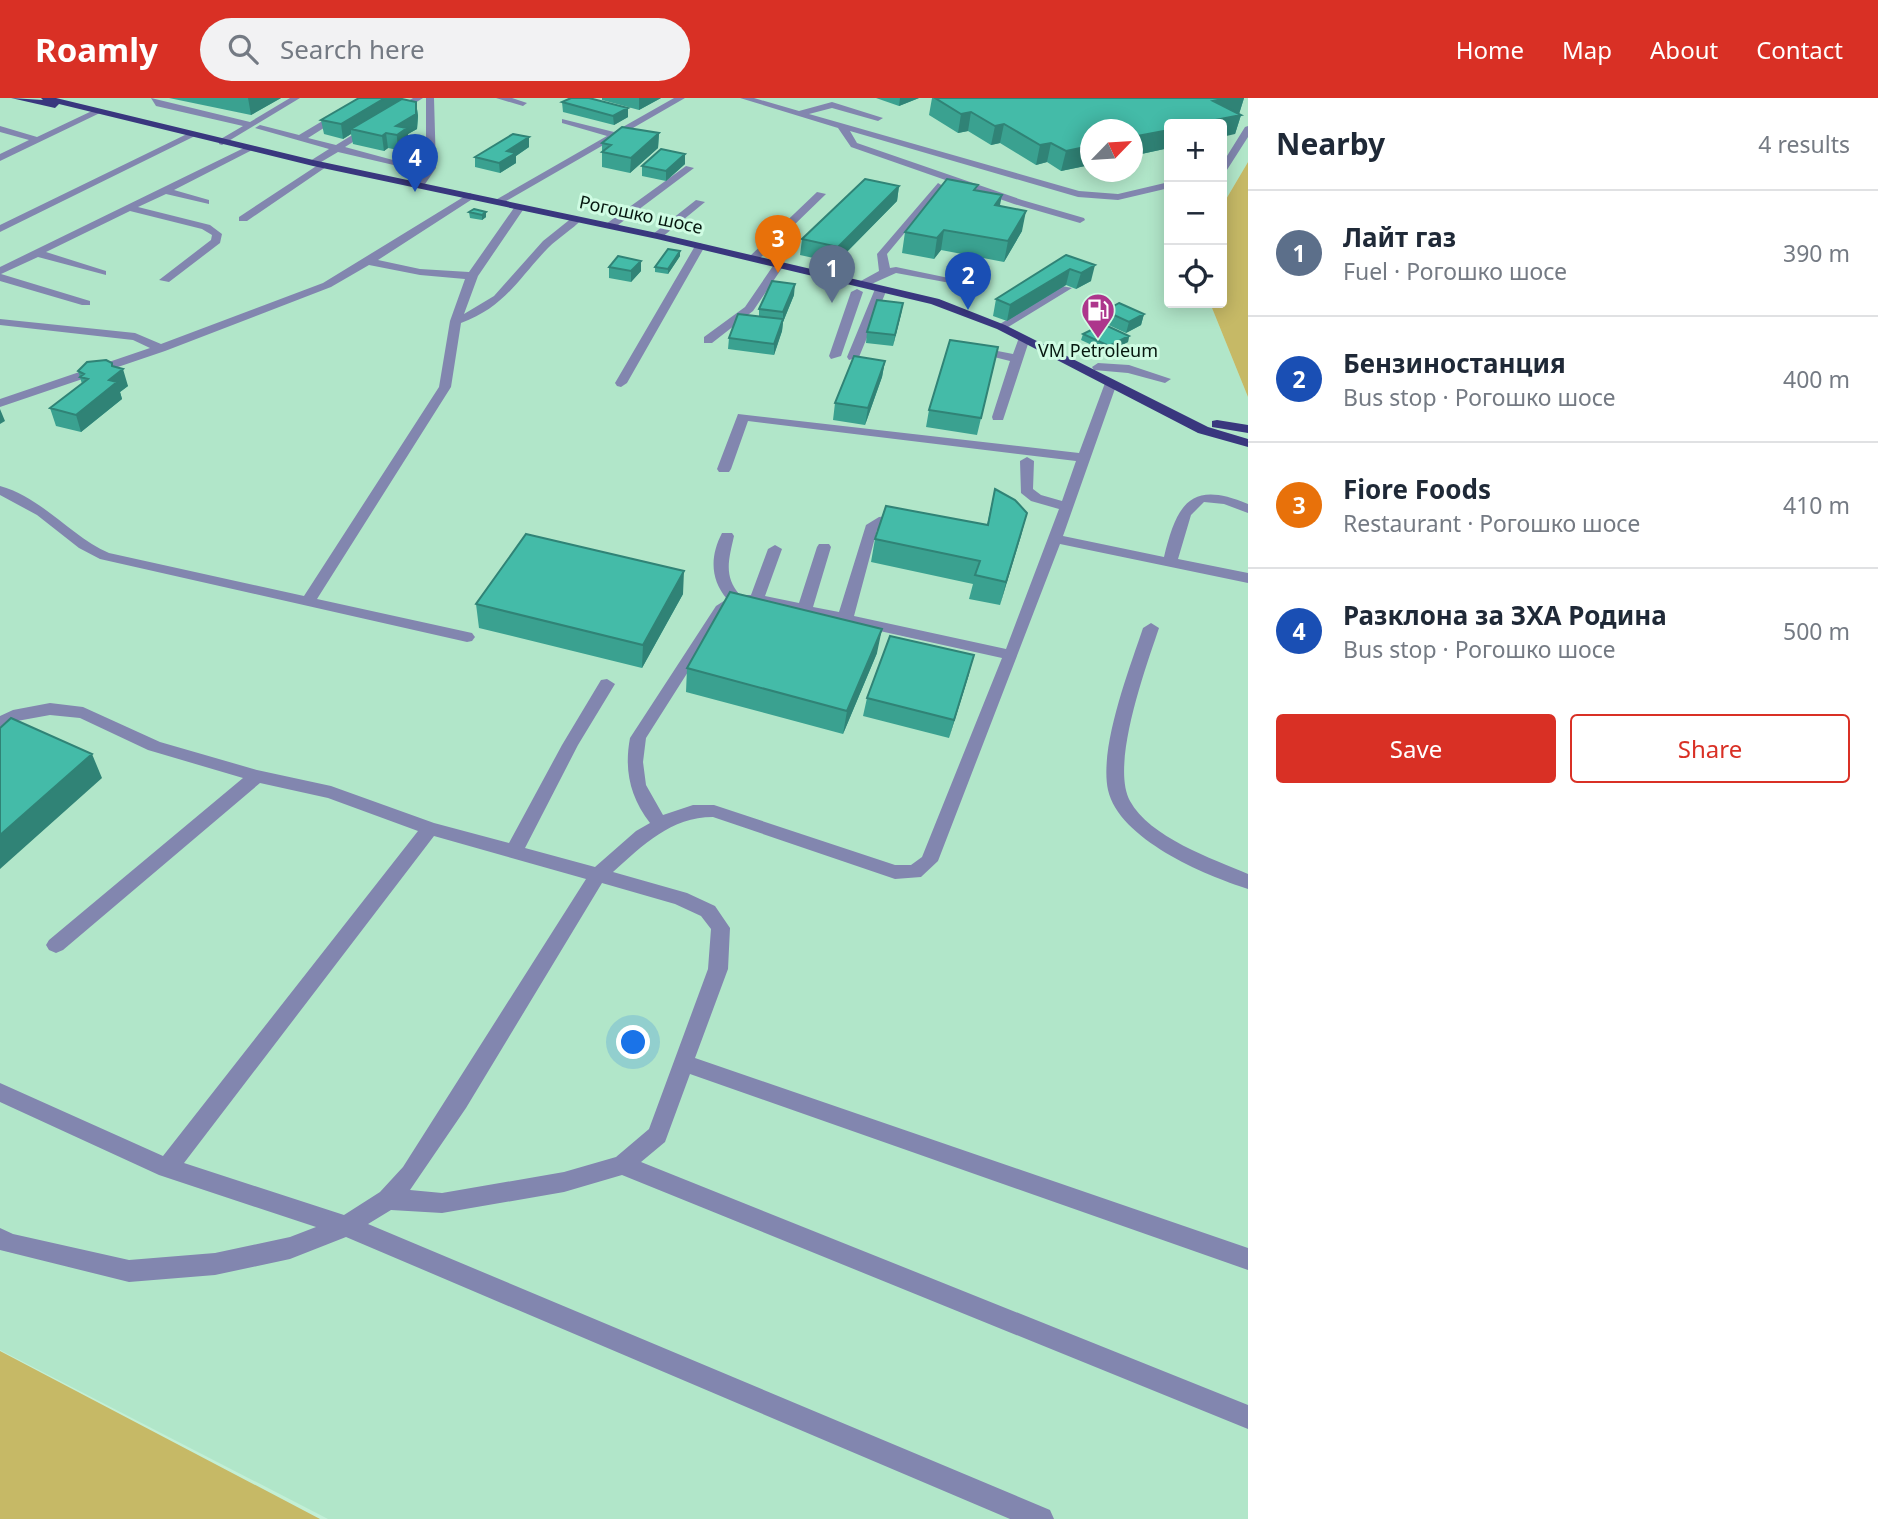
<!DOCTYPE html>
<meta charset="utf-8">
<style>
body{margin:0;font-family:"Noto Sans",sans-serif;background:#f2f2f3;color:#1f2937}
.controls{position:absolute;right:21px;top:21px;display:grid;overflow:hidden;border-radius:7px;box-shadow:0 4px 18px #0003}
.controls button{width:63px;height:63px;display:grid;place-items:center;padding:0;border:0;border-bottom:2px solid #e0e1e3;background:#fff;color:#1f2937;font:35px sans-serif}
.compass{position:absolute;left:1080px;top:21px;width:63px;height:63px;border-radius:50%;background:#fff;box-shadow:0 4px 18px #0003;rotate:65deg}
.you{position:absolute;left:634px;top:945px;width:24px;height:24px;margin:-18px;border:5px solid #fff;border-radius:50%;background:#1a73e8;box-shadow:0 0 0 10px #1a73e833}
.badge{display:grid;place-items:center;width:46px;height:46px;border-radius:50%;background:#d93025;color:#fff;font-size:23px;font-weight:700}
.pin{position:absolute;translate:-50% -58px;filter:drop-shadow(0 2px 4px #0008)}
.pin::after{content:'';position:absolute;top:37px;width:24px;height:21px;background:inherit;clip-path:polygon(0 0,100% 0,50% 100%)}
.list{margin:0;padding:0;list-style:none}
h2{display:flex;justify-content:space-between;align-items:center;height:91px;margin:0;padding:0 28px;font-size:30px}
h2 small{font-size:23px;font-weight:400;color:#747a83}
.list li{display:grid;grid-template-columns:46px 1fr auto;gap:21px;align-items:center;box-sizing:border-box;height:126px;padding:0 28px;border-top:2px solid #e0e1e3}
.list b{display:block;font-size:26px;white-space:nowrap}
.list p{margin:0;font-size:23px;white-space:nowrap;color:#747a83}
.list em{font-size:23px;font-style:normal;color:#747a83}
.actions{display:flex;gap:14px;padding:21px 28px}
.actions a{flex:1;padding:16px 0;border:2px solid #d93025;border-radius:7px;text-align:center;font-size:24px;color:#d93025}
.actions .main{background:#d93025;color:#fff}
.icon{flex:none;width:38px;height:38px;fill:none;stroke:currentColor;stroke-width:2;stroke-linecap:round;stroke-linejoin:round}
.map{position:relative;flex:none;width:1248px;height:1421px;overflow:hidden}
header{display:flex;align-items:center;gap:42px;box-sizing:border-box;height:98px;padding:0 35px;background:#d93025;color:#fff}
header strong{font-size:33px}
nav{display:flex;gap:38px;margin-inline-start:auto;font-size:24px}
.search{width:490px;height:63px;background:#f2f2f3;display:flex;align-items:center;gap:18px;box-sizing:border-box;padding:0 24px;border-radius:38px;color:#747a83;font-size:26px}
main{display:flex}
aside{flex:1;background:#fff}
.map>svg:first-child{display:block}
.built{fill:#b1e6c9;fill-rule:evenodd}
.green{fill:#c6b966}
.lines{fill:none;stroke-linecap:round;stroke-linejoin:round}
.minor{fill:#8286af;fill-rule:evenodd}
.major{fill:#39377e;fill-rule:evenodd}
.wall{fill:#3aa190}
.shaded-wall{fill:#308376}
.building{fill:#44bba8;stroke:#308376;stroke-width:2}
.labels{text-anchor:middle;stroke-width:6;stroke-linejoin:round;paint-order:stroke}
.far-street-label{font-size:18px;fill:#06170f;stroke:#cffce3}
.far-poi-label{font-size:18px;fill:#06170f;stroke:#cffce3}
</style>
<header>
<strong>Roamly</strong>
<div class="search"><svg class="icon" aria-label="search" viewBox="0 0 24 24"><circle cx="10" cy="10" r="6"/><path d="M15 15l6 6"/></svg>Search here</div>
<nav><a>Home</a><a>Map</a><a>About</a><a>Contact</a></nav>
</header>
<main>
<div class="map">
<svg width="1248" height="1421" viewBox="0 0 1248 1421">
<rect width="100%" height="100%" fill="#c2efd6"/>
<path class="built" d="M 0,0 L 1248,0 L 1248,64 L 1222,108 L 1222,26 L 1169,26 L 1169,205 L 1210,205 L 1248,299 L 1248,1421 L 328,1421 L 0,1252 ZM 1090,32 L 1132,32 L 1132,74 L 1090,74 Z"/>
<path class="green" d="M 1248,64 L 1248,299 L 1210,205 L 1222,205 L 1222,108 Z
M 0,1253 L 320,1421 L 0,1421 Z"/>
<g class="lines">
<path class="minor" d="M 151,0 L 250,24 L 290,0 L 300,0 L 222,47 L 219,46 L 219,42 L 243,28 L 156,8 Z
M 361,0 L 371,0 L 308,40 L 336,47 L 413,0 L 423,0 L 345,49 L 415,68 L 415,72 L 338,54 L 316,67 L 310,67 L 310,63 L 329,51 L 255,30 L 260,27 L 299,37 Z
M 426,0 L 434,0 L 436,70 L 423,89 L 419,90 L 414,87 L 426,70 Z
M 496,0 L 512,0 L 527,5 L 523,8 Z
M 674,0 L 685,0 L 501,106 L 492,104 L 607,38 L 562,25 L 562,21 L 614,34 Z
M 740,0 L 754,0 L 799,13 L 832,4 L 883,20 L 878,23 L 832,10 L 809,16 L 1079,93 L 1118,96 L 1169,84 L 1169,90 L 1118,102 L 1078,99 L 850,33 L 857,45 L 1022,102 L 1084,120 L 1085,122 L 1080,125 L 1014,106 L 851,49 L 838,30 Z
M 94,12 L 102,14 L 0,63 L 0,56 L 29,42 L 0,34 L 0,28 L 37,39 Z
M 1248,28 L 1248,39 L 1225,75 L 1222,76 L 1222,66 L 1245,29 Z
M 189,35 L 197,37 L 0,134 L 0,127 Z
M 248,48 L 256,50 L 174,92 L 209,102 L 209,106 L 166,96 L 138,109 L 210,127 L 222,136 L 220,145 L 169,184 L 159,182 L 211,142 L 212,137 L 202,131 L 130,113 L 46,154 L 106,173 L 106,177 L 38,159 L 1,176 L 90,203 L 90,207 L 82,207 L 0,183 L 0,169 Z
M 321,65 L 329,67 L 247,123 L 239,123 L 239,119 Z
M 686,68 L 694,70 L 614,130 L 606,130 L 606,126 Z
M 938,85 L 943,88 L 942,90 L 887,156 L 890,170 L 896,169 L 968,184 L 972,185 L 972,189 L 896,175 L 867,188 L 859,188 L 859,184 L 879,173 L 877,156 Z
M 817,94 L 826,96 L 757,163 L 749,163 L 749,159 Z
M 470,95 L 475,98 L 474,100 L 378,162 L 420,171 L 469,174 L 516,107 L 524,107 L 525,109 L 478,178 L 464,216 L 494,198 L 543,143 L 573,119 L 582,121 C 572,132 559,139 548,150 C 518,181 505,209 461,225 L 451,289 L 317,501 L 472,535 L 475,539 L 472,543 L 467,544 L 100,461 L 79,450 L 37,417 L 0,397 L 0,388 C 43,400 70,438 109,455 L 304,498 L 439,289 L 450,223 L 465,181 L 420,177 L 369,167 L 331,189 L 165,253 L 0,309 L 0,301 L 150,250 L 133,242 L 0,227 L 0,221 L 135,235 L 161,246 L 323,185 Z
M 696,102 L 705,104 L 661,140 L 653,140 L 653,136 Z
M 700,145 L 705,148 L 627,285 L 621,289 L 617,288 L 615,285 L 695,148 Z
M 775,165 L 784,167 L 753,213 L 712,245 L 704,245 L 704,239 L 745,209 Z
M 881,188 L 887,191 L 859,259 L 849,262 L 847,259 L 875,191 Z
M 1062,188 L 1072,190 L 1005,231 L 995,229 Z
M 857,191 L 863,194 L 841,258 L 831,261 L 829,258 L 851,194 Z
M 1020,237 L 1030,240 L 1004,319 L 1003,322 L 993,322 L 992,319 L 1010,263 L 966,252 L 972,248 L 1013,256 Z
M 1098,265 L 1129,267 L 1171,281 L 1165,285 L 1128,275 L 1094,272 L 1092,269 Z
M 1111,281 L 1117,285 L 1063,438 L 1164,459 C 1177,405 1191,382 1248,406 L 1248,415 L 1224,406 L 1204,404 L 1191,417 L 1178,461 L 1248,475 L 1248,485 L 1060,446 L 938,763 L 921,779 L 895,781 L 713,719 C 671,719 643,747 613,774 L 687,795 L 715,808 L 730,830 L 728,871 L 695,960 L 1248,1150 L 1248,1172 L 690,976 L 665,1044 L 641,1064 L 1248,1307 L 1248,1331 L 622,1077 L 564,1094 L 442,1115 L 391,1112 L 368,1126 L 1050,1412 L 1054,1421 L 1010,1421 L 346,1139 L 290,1161 L 215,1177 L 129,1184 L 0,1152 L 0,1130 L 13,1136 L 129,1162 L 215,1155 L 290,1139 L 316,1129 L 159,1077 L 0,1004 L 0,985 L 163,1058 L 418,733 L 328,700 L 260,685 L 63,852 L 56,855 L 49,852 L 46,847 L 49,842 L 243,680 L 148,652 L 80,620 L 50,617 L 17,623 L 0,631 L 0,618 L 13,612 L 50,605 L 83,609 L 160,644 L 257,672 L 331,688 L 434,725 L 509,745 L 562,647 L 601,582 L 607,581 L 615,586 L 578,647 L 525,750 L 595,769 L 636,733 L 650,725 C 630,699 624,672 630,640 L 716,508 L 727,501 C 710,481 710,458 722,435 L 732,435 L 734,438 C 729,461 723,478 740,497 L 751,497 L 768,451 L 775,447 L 782,451 L 765,498 L 799,505 L 817,449 L 819,446 L 829,446 L 831,449 L 813,509 L 839,514 L 866,427 L 879,419 L 908,416 L 908,422 L 888,426 L 877,432 L 854,518 L 1006,551 L 1059,411 L 1031,403 L 1021,395 L 1020,363 L 1027,359 L 1034,363 L 1033,391 L 1041,397 L 1062,403 L 1076,363 L 748,323 L 731,371 L 729,374 L 719,374 L 717,371 L 738,316 L 1079,355 L 1105,285 ZM 757,506 L 1002,560 L 922,759 L 911,767 L 895,767 L 714,707 L 693,707 L 663,717 L 646,687 L 643,664 L 646,640 L 726,514 L 739,507 ZM 434,738 L 586,781 L 403,1069 L 380,1094 L 344,1117 L 184,1065 ZM 602,785 L 675,806 L 701,818 L 711,831 L 708,871 L 649,1031 L 616,1059 L 564,1074 L 442,1095 L 410,1092 L 466,1010 Z
M 1151,525 L 1159,530 C 1146,569 1110,667 1130,703 C 1149,739 1213,761 1248,776 L 1248,791 C 1204,777 1119,741 1108,692 C 1099,649 1129,572 1143,530 Z"/>
<path class="major" d="M 11,0 L 43,2 L 41,0 L 56,0 L 313,62 L 657,135 L 939,201 L 1005,227 L 1208,329 L 1248,341 L 1248,349 L 1198,335 L 997,231 L 931,206 L 657,141 L 313,68 L 59,6 L 55,10 Z
M 1217,322 L 1248,327 L 1248,335 L 1212,329 L 1212,323 Z"/>
</g>
<path class="wall" d="M 169,0 L 281,0 L 251,17 Z
M 402,0 L 402,1 L 416,4 L 418,18 L 417,31 L 408,36 L 409,45 L 398,52 L 388,50 L 384,53 L 353,46 L 351,36 L 343,41 L 324,36 L 321,22 Z
M 602,0 L 661,0 L 639,12 L 602,2 Z
M 876,0 L 919,0 L 899,8 Z
M 932,0 L 1244,0 L 1239,16 L 1241,17 L 1235,36 L 1169,26 L 1169,50 L 1132,58 L 1132,32 L 1090,32 L 1090,67 L 1061,73 L 1047,64 L 1036,67 L 1000,45 L 991,47 L 968,33 L 958,35 L 929,17 Z
M 562,4 L 628,19 L 614,27 L 563,14 Z
M 659,35 L 658,50 L 630,75 L 602,69 L 602,45 Z
M 529,39 L 529,49 L 516,58 L 516,65 L 500,75 L 475,69 L 475,59 Z
M 685,56 L 685,66 L 666,83 L 642,78 L 642,68 Z
M 899,88 L 897,103 L 836,165 L 800,157 L 802,141 Z
M 977,93 L 999,108 L 1022,133 L 1004,164 L 941,152 L 934,161 L 902,155 L 905,134 Z
M 469,114 L 486,114 L 486,119 L 482,122 L 470,120 Z
M 680,153 L 680,158 L 668,176 L 655,174 L 655,169 Z
M 1066,157 L 1091,183 L 1076,191 L 1066,187 L 1007,223 L 993,218 L 996,201 Z
M 609,169 L 641,173 L 631,184 L 609,180 Z
M 794,197 L 783,224 L 782,233 L 774,257 L 728,251 L 729,240 L 759,219 L 759,211 Z
M 903,205 L 901,216 L 893,248 L 866,245 L 867,234 Z
M 1105,213 L 1144,216 L 1141,227 L 1126,235 L 1102,224 Z
M 1083,236 L 1129,238 L 1128,244 L 1107,254 L 1081,242 Z
M 998,249 L 977,337 L 926,329 L 929,312 Z
M 885,263 L 882,279 L 865,327 L 833,322 L 835,305 Z
M 113,268 L 128,288 L 120,294 L 122,301 L 81,334 L 56,328 L 50,310 L 82,286 L 78,273 Z
M 995,391 L 1027,415 L 1000,507 L 969,501 L 973,486 L 871,464 L 875,441 L 987,427 Z
M 683,496 L 642,570 L 479,530 L 476,506 Z
M 877,555 L 843,636 L 686,594 L 687,570 Z
M 969,576 L 949,640 L 863,618 L 867,600 Z"/>
<path class="shaded-wall" d="M 248,0 L 281,0 L 251,17 Z
M 385,0 L 402,0 L 402,5 L 351,31 L 351,36 L 343,41 L 341,26 Z
M 639,0 L 661,0 L 639,12 Z
M 900,0 L 919,0 L 899,8 Z
M 1228,0 L 1244,0 L 1239,16 L 1213,3 Z
M 416,4 L 418,18 L 417,31 L 408,36 L 409,45 L 398,52 L 396,28 Z
M 628,10 L 628,19 L 614,27 L 613,18 Z
M 971,14 L 968,33 L 958,35 L 961,16 Z
M 1241,17 L 1235,36 L 1222,39 L 1222,26 L 1195,26 Z
M 1004,26 L 1000,45 L 991,47 L 995,28 Z
M 1169,32 L 1169,50 L 1132,58 L 1132,39 Z
M 386,35 L 388,50 L 384,53 L 382,38 Z
M 659,35 L 658,50 L 630,75 L 631,60 Z
M 529,39 L 529,49 L 516,58 L 516,65 L 500,75 L 499,65 L 507,53 Z
M 1051,45 L 1047,64 L 1036,67 L 1040,47 Z
M 1090,48 L 1090,67 L 1061,73 L 1066,53 Z
M 685,56 L 685,66 L 666,83 L 666,73 Z
M 899,88 L 897,103 L 836,165 L 838,149 Z
M 1002,97 L 998,117 L 995,107 Z
M 1026,113 L 1022,133 L 1004,164 L 1008,143 Z
M 486,114 L 486,119 L 482,122 L 482,117 Z
M 944,132 L 941,152 L 934,161 L 937,140 Z
M 680,153 L 680,158 L 668,176 L 668,171 Z
M 641,163 L 641,173 L 631,184 L 631,173 Z
M 1095,167 L 1091,183 L 1076,191 L 1081,175 Z
M 1070,171 L 1066,187 L 1007,223 L 1010,207 Z
M 795,186 L 794,197 L 783,224 L 782,233 L 774,257 L 774,246 L 783,223 L 783,214 Z
M 903,205 L 901,216 L 893,248 L 895,237 Z
M 1144,216 L 1141,227 L 1126,235 L 1129,224 Z
M 1129,238 L 1128,244 L 1107,254 L 1109,248 Z
M 885,263 L 882,279 L 865,327 L 868,310 Z
M 112,265 L 116,277 L 123,271 L 128,288 L 120,294 L 122,301 L 81,334 L 76,317 L 109,282 Z
M 0,311 L 5,323 L 0,326 Z
M 1027,415 L 1021,438 L 1000,507 L 1006,484 Z
M 684,473 L 683,496 L 642,570 L 643,547 Z
M 882,531 L 877,555 L 843,636 L 847,613 Z
M 974,557 L 969,576 L 949,640 L 954,622 Z
M 92,656 L 102,680 L 0,771 L 0,737 Z"/>
<path class="building" d="M 359,0 L 385,0 L 341,26 L 321,22 Z
M 571,0 L 589,0 L 628,10 L 613,18 L 562,4 Z
M 935,0 L 1228,0 L 1213,3 L 1241,17 L 1195,26 L 1169,26 L 1169,32 L 1132,39 L 1132,32 L 1090,32 L 1090,48 L 1066,53 L 1051,45 L 1040,47 L 1004,26 L 995,28 L 971,14 L 961,16 Z
M 402,1 L 416,4 L 416,16 L 396,28 L 407,30 L 397,37 L 386,35 L 382,38 L 351,31 Z
M 622,29 L 659,35 L 631,60 L 602,54 L 611,47 L 602,45 Z
M 513,36 L 529,39 L 507,53 L 516,55 L 499,65 L 475,59 Z
M 661,51 L 685,56 L 666,73 L 642,68 Z
M 865,81 L 899,88 L 838,149 L 802,141 Z
M 947,81 L 978,87 L 974,92 L 1002,97 L 995,107 L 1026,113 L 1008,143 L 944,132 L 937,140 L 905,134 Z
M 474,111 L 486,114 L 482,117 L 469,114 Z
M 668,151 L 680,153 L 668,171 L 655,169 Z
M 1066,157 L 1095,167 L 1081,175 L 1070,171 L 1010,207 L 996,201 Z
M 618,158 L 641,163 L 631,173 L 609,169 Z
M 772,183 L 795,186 L 783,214 L 759,211 Z
M 877,202 L 903,205 L 895,237 L 867,234 Z
M 1119,205 L 1144,216 L 1129,224 L 1105,213 Z
M 738,216 L 783,221 L 774,246 L 729,240 Z
M 1103,226 L 1129,238 L 1109,248 L 1083,236 Z
M 950,242 L 998,249 L 981,320 L 929,312 Z
M 854,258 L 885,263 L 868,310 L 835,305 Z
M 106,262 L 112,265 L 112,268 L 123,271 L 109,282 L 117,284 L 76,317 L 50,310 L 88,281 L 80,279 L 84,276 L 78,273 L 87,264 Z
M 995,391 L 1015,402 L 1027,415 L 1006,484 L 975,477 L 980,463 L 875,441 L 886,408 L 988,427 Z
M 526,436 L 684,473 L 643,547 L 476,506 Z
M 730,494 L 882,531 L 847,613 L 687,570 Z
M 890,538 L 974,557 L 954,622 L 867,600 Z
M 11,620 L 92,656 L 0,737 L 0,630 Z"/>
<defs>
<g id="fuel-pin" transform="scale(1.75)"><path d="M0 17L-7.5 6A9.5 9.5 0 1 1 7.5 6Z" fill="#ad368c" stroke="#cffce3"/><path d="M-5.5-6h7V0h2V4h1.3V-2.5L3-4.5l.8-.8L6-3V5H2.5V1h-1V6h-7ZM-4.2-4.7v3.2H.2V-4.7Z" fill="#fff"/></g>
</defs>
<g fill-rule="evenodd">
<use href="#fuel-pin" x="1098" y="212"/>
</g>
<g class="labels">
<g class="far-street-label">
<text transform="translate(641 117) rotate(12)" y="6">Рогошко шосе</text>
</g>
<g class="far-poi-label">
<text x="1098" y="259">VM Petroleum</text>
</g>
</g>
</svg>
<div class="controls">
<button>+</button>
<button>−</button>
<button><svg class="icon" aria-label="locate" viewBox="0 0 24 24"><circle cx="12" cy="12" r="6"/><path d="M12 2v4M12 18v4M2 12h4M18 12h4"/></svg></button>
</div>
<svg class="compass" viewBox="-18 -18 36 36"><path d="M0-13l5 13h-10z" fill="#e53935"/><path d="M0 13l5-13h-10z" fill="#747a83"/></svg>
<div class="you"></div>
<div class="pin badge" style="left:832px;top:205px;background:#5c6f8a">1</div>
<div class="pin badge" style="left:968px;top:212px;background:#1a4fb4">2</div>
<div class="pin badge" style="left:778px;top:175px;background:#e8710a">3</div>
<div class="pin badge" style="left:415px;top:94px;background:#1a4fb4">4</div>
</div>
<aside>
<h2>Nearby<small>4 results</small></h2>
<ul class="list">
<li><span class="badge" style="background:#5c6f8a">1</span><div><b>Лайт газ</b><p>Fuel · Рогошко шосе</p></div><em>390 m</em></li>
<li><span class="badge" style="background:#1a4fb4">2</span><div><b>Бензиностанция</b><p>Bus stop · Рогошко шосе</p></div><em>400 m</em></li>
<li><span class="badge" style="background:#e8710a">3</span><div><b>Fiore Foods</b><p>Restaurant · Рогошко шосе</p></div><em>410 m</em></li>
<li><span class="badge" style="background:#1a4fb4">4</span><div><b>Разклона за ЗХА Родина</b><p>Bus stop · Рогошко шосе</p></div><em>500 m</em></li>
</ul>
<div class="actions"><a class="main">Save</a><a>Share</a></div>
</aside>
</main>
